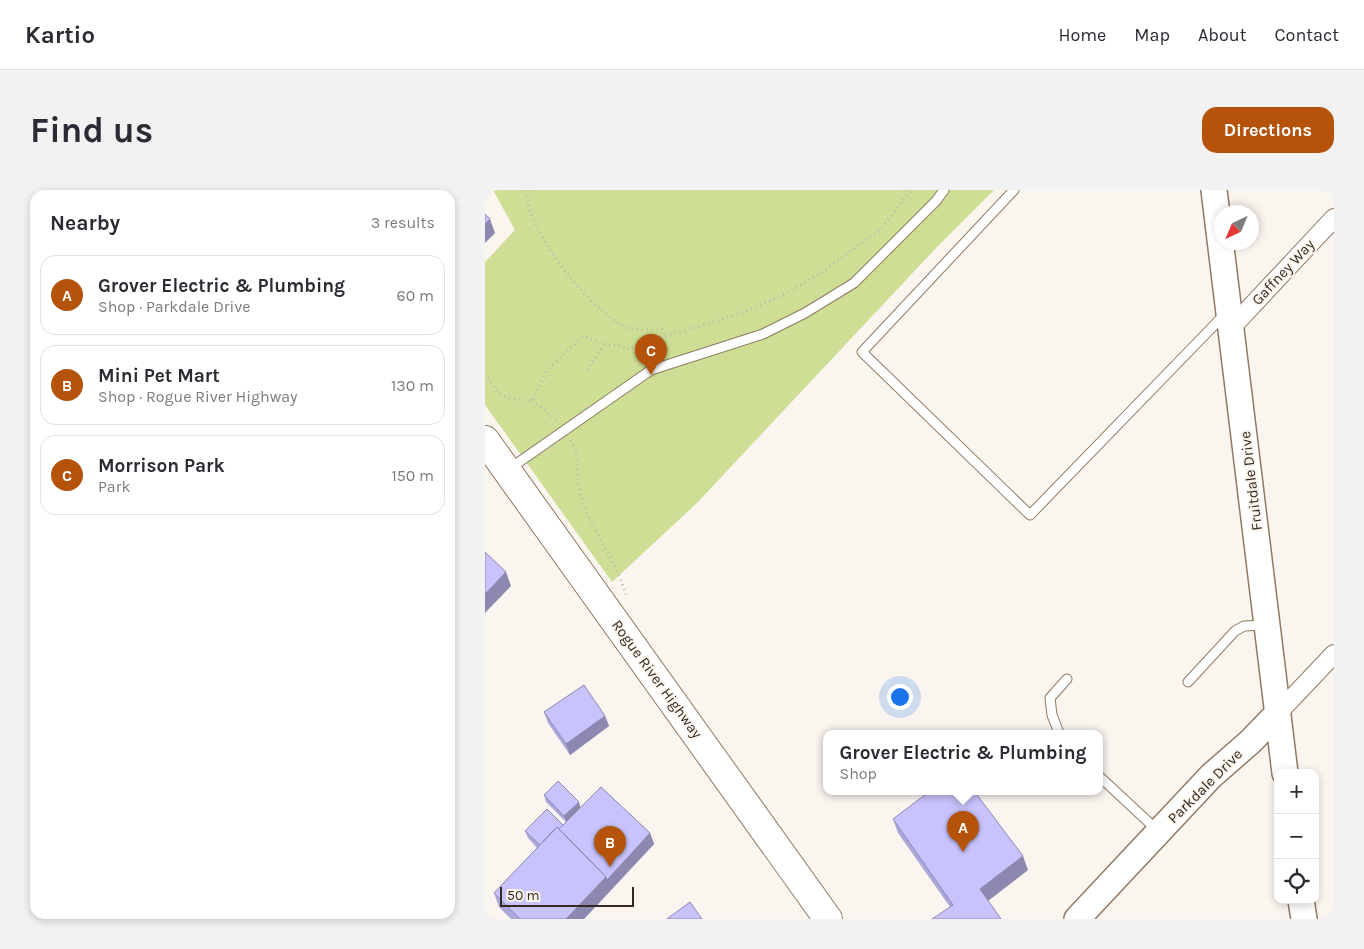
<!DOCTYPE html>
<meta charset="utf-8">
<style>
body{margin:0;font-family:Karla,sans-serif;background:#f2f2f3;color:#2b2b33}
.controls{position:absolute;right:15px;bottom:15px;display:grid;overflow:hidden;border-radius:10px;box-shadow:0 2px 8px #0003}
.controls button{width:45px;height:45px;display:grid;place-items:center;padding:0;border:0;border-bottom:1px solid #e1e1e2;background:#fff;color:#2b2b33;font:25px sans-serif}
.compass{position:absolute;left:729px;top:15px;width:45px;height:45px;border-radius:50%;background:#fff;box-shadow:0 2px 8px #0003;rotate:224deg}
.scale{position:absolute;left:15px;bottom:12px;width:134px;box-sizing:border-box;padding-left:5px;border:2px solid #342a20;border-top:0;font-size:14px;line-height:18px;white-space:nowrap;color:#342a20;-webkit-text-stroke:4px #fbf5f0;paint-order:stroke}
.you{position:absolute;left:414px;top:506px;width:18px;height:18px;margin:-12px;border:4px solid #fff;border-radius:50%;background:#1a73e8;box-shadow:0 0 0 8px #1a73e833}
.badge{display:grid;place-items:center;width:32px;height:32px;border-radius:50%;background:#b45309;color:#fff;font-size:16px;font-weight:700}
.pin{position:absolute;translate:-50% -41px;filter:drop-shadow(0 1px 2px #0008)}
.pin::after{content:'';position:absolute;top:26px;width:18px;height:15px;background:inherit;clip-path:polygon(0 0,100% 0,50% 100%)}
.popup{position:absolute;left:338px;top:540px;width:280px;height:65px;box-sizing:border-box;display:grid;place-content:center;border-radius:10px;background:#fff;filter:drop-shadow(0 1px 4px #0005);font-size:16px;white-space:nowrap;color:#7c7c81}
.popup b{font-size:19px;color:#2b2b33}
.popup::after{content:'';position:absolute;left:50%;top:100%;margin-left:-10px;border:10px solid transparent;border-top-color:#fff}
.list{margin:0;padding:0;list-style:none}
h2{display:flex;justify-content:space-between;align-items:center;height:65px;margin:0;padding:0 20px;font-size:21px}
h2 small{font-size:16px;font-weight:400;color:#7c7c81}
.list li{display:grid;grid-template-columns:32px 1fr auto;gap:15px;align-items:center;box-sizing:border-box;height:80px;margin:0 10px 10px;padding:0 10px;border:1px solid #e1e1e2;border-radius:15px}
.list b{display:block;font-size:19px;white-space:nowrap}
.list p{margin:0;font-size:16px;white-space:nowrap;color:#7c7c81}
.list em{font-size:16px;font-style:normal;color:#7c7c81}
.icon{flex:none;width:28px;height:28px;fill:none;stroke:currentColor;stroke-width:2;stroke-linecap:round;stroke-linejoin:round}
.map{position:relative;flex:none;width:849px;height:729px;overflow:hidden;border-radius:15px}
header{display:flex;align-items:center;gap:30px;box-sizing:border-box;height:70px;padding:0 25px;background:#fff;border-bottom:1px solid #e1e1e2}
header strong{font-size:24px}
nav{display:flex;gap:28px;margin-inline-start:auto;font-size:18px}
.intro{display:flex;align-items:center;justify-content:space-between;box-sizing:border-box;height:120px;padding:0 30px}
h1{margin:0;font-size:35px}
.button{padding:12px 22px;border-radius:15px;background:#b45309;color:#fff;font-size:18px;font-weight:700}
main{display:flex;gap:30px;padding:0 30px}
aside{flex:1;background:#fff;border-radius:15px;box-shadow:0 2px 8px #0003}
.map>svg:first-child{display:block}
.green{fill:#cedf95}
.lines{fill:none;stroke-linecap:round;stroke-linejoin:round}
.lane-casing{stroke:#917962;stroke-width:11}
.street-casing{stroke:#917962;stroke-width:20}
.secondary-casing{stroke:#917962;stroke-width:28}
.primary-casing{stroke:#917962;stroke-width:30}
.path{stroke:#beb7b0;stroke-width:3;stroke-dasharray:1 4;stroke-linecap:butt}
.lane{stroke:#fff;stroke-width:9}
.street{stroke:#fff;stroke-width:18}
.secondary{stroke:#fff;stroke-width:25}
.primary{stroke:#fff;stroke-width:28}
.wall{fill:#aca8d9}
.shaded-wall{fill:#8c88b0}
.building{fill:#c8c3fc;stroke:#8c88b0}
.labels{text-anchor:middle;stroke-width:4;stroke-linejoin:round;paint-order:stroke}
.street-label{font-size:15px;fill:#342a20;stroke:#fbf5f0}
</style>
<header>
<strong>Kartio</strong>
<nav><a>Home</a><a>Map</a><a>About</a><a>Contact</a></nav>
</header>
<div class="intro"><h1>Find us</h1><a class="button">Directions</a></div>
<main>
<aside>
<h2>Nearby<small>3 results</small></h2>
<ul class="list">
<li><span class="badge">A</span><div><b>Grover Electric &amp; Plumbing</b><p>Shop · Parkdale Drive</p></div><em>60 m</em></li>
<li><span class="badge">B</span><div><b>Mini Pet Mart</b><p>Shop · Rogue River Highway</p></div><em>130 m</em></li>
<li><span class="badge">C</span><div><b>Morrison Park</b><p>Park</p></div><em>150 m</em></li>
</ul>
</aside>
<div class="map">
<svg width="849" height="729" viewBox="0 0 849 729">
<rect width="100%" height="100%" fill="#fbf5f0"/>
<path class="green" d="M 8,0 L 509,0 L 452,57 L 211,314 L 127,392 L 0,215 L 0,72 L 30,40 Z"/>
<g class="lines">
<g class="lane-casing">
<path id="lane" d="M 529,0 L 377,162 L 545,325 L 740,124
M 24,279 L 166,180 L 278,144 L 320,123 L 369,93 L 451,11 L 459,0
M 703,492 L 750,441 L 759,436 L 780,435
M 574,543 L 567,525 L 565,508 L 582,489
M 614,586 L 672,640"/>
</g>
<g class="street-casing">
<path id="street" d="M 747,137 L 849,28
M 793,523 L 849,464"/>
</g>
<g class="secondary-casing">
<path id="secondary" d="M 729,0 L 800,583
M 816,710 L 819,729
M 592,729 L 726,586 L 765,552 L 793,523"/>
</g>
<g class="primary-casing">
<path id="primary" d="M 0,250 L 343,729"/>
</g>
<path class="path" d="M 43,0 C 37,37 107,122 139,136 C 149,141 166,138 177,139 L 182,146
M 102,180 L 119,155
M 0,184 L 13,203 L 25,208 L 47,211 L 62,180 L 99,146 L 119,155 L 137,156 L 141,160 L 167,150 L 222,134 L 259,122 L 304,102 L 337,82 L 396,39 L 426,0
M 47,211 L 58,218 L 72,231
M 86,250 C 96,265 90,288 96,306 C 107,341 131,370 141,405"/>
<use href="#lane" class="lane"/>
<use href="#street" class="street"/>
<use href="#secondary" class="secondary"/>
<use href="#primary" class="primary"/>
</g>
<path class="wall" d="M 59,522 L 120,526 L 124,536 L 85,565 L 63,533 Z
M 59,605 L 165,643 L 169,654 L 99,729 L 26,729 L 14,717 L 9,703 L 52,658 L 43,648 L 40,641 L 78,635 L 81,632 L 61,612 Z
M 408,629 L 543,680 L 503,711 L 465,717 L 413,643 Z"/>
<path class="shaded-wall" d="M 5,29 L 10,43 L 0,53 L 0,34 Z
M 21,382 L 26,396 L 0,423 L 0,404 Z
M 120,526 L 124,536 L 85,565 L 81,554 Z
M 94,612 L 96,619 L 82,633 L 79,626 Z
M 165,643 L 169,654 L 99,729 L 81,729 L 121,687 Z
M 538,666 L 543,680 L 500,713 L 495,699 Z"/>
<path class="building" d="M 0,24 L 5,29 L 0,34 Z
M 0,362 L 21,382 L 0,404 Z
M 99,495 L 120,526 L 81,554 L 59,522 Z
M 73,591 L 94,612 L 79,626 L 59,605 Z
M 116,597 L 165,643 L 122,690 L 121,687 L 74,639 Z
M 445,601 L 489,601 L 538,666 L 495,699 L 516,729 L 447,729 L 468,715 L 408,629 Z
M 62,619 L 78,635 L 74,639 L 72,637 L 55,655 L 40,641 Z
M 72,637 L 121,687 L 81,729 L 35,729 L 9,703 Z
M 205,712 L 217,729 L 182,729 Z"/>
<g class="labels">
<g class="street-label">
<text transform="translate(798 82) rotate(-47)" y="5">Gaffney Way</text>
<text transform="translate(766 291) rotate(-97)" y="5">Fruitdale Drive</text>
<text transform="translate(172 489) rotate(54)" y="5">Rogue River Highway</text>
<text transform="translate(720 596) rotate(-45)" y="5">Parkdale Drive</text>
</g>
</g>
</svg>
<div class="controls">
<button>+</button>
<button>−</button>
<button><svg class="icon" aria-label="locate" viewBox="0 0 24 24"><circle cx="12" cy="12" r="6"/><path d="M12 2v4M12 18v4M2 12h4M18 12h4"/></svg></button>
</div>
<svg class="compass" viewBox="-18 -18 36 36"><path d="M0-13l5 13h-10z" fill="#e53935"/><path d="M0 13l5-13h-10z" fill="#7c7c81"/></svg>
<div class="scale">50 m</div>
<div class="you"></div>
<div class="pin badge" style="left:478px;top:662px">A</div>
<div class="popup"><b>Grover Electric &amp; Plumbing</b>Shop</div>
<div class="pin badge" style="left:125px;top:677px">B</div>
<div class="pin badge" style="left:166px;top:185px">C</div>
</div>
</main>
